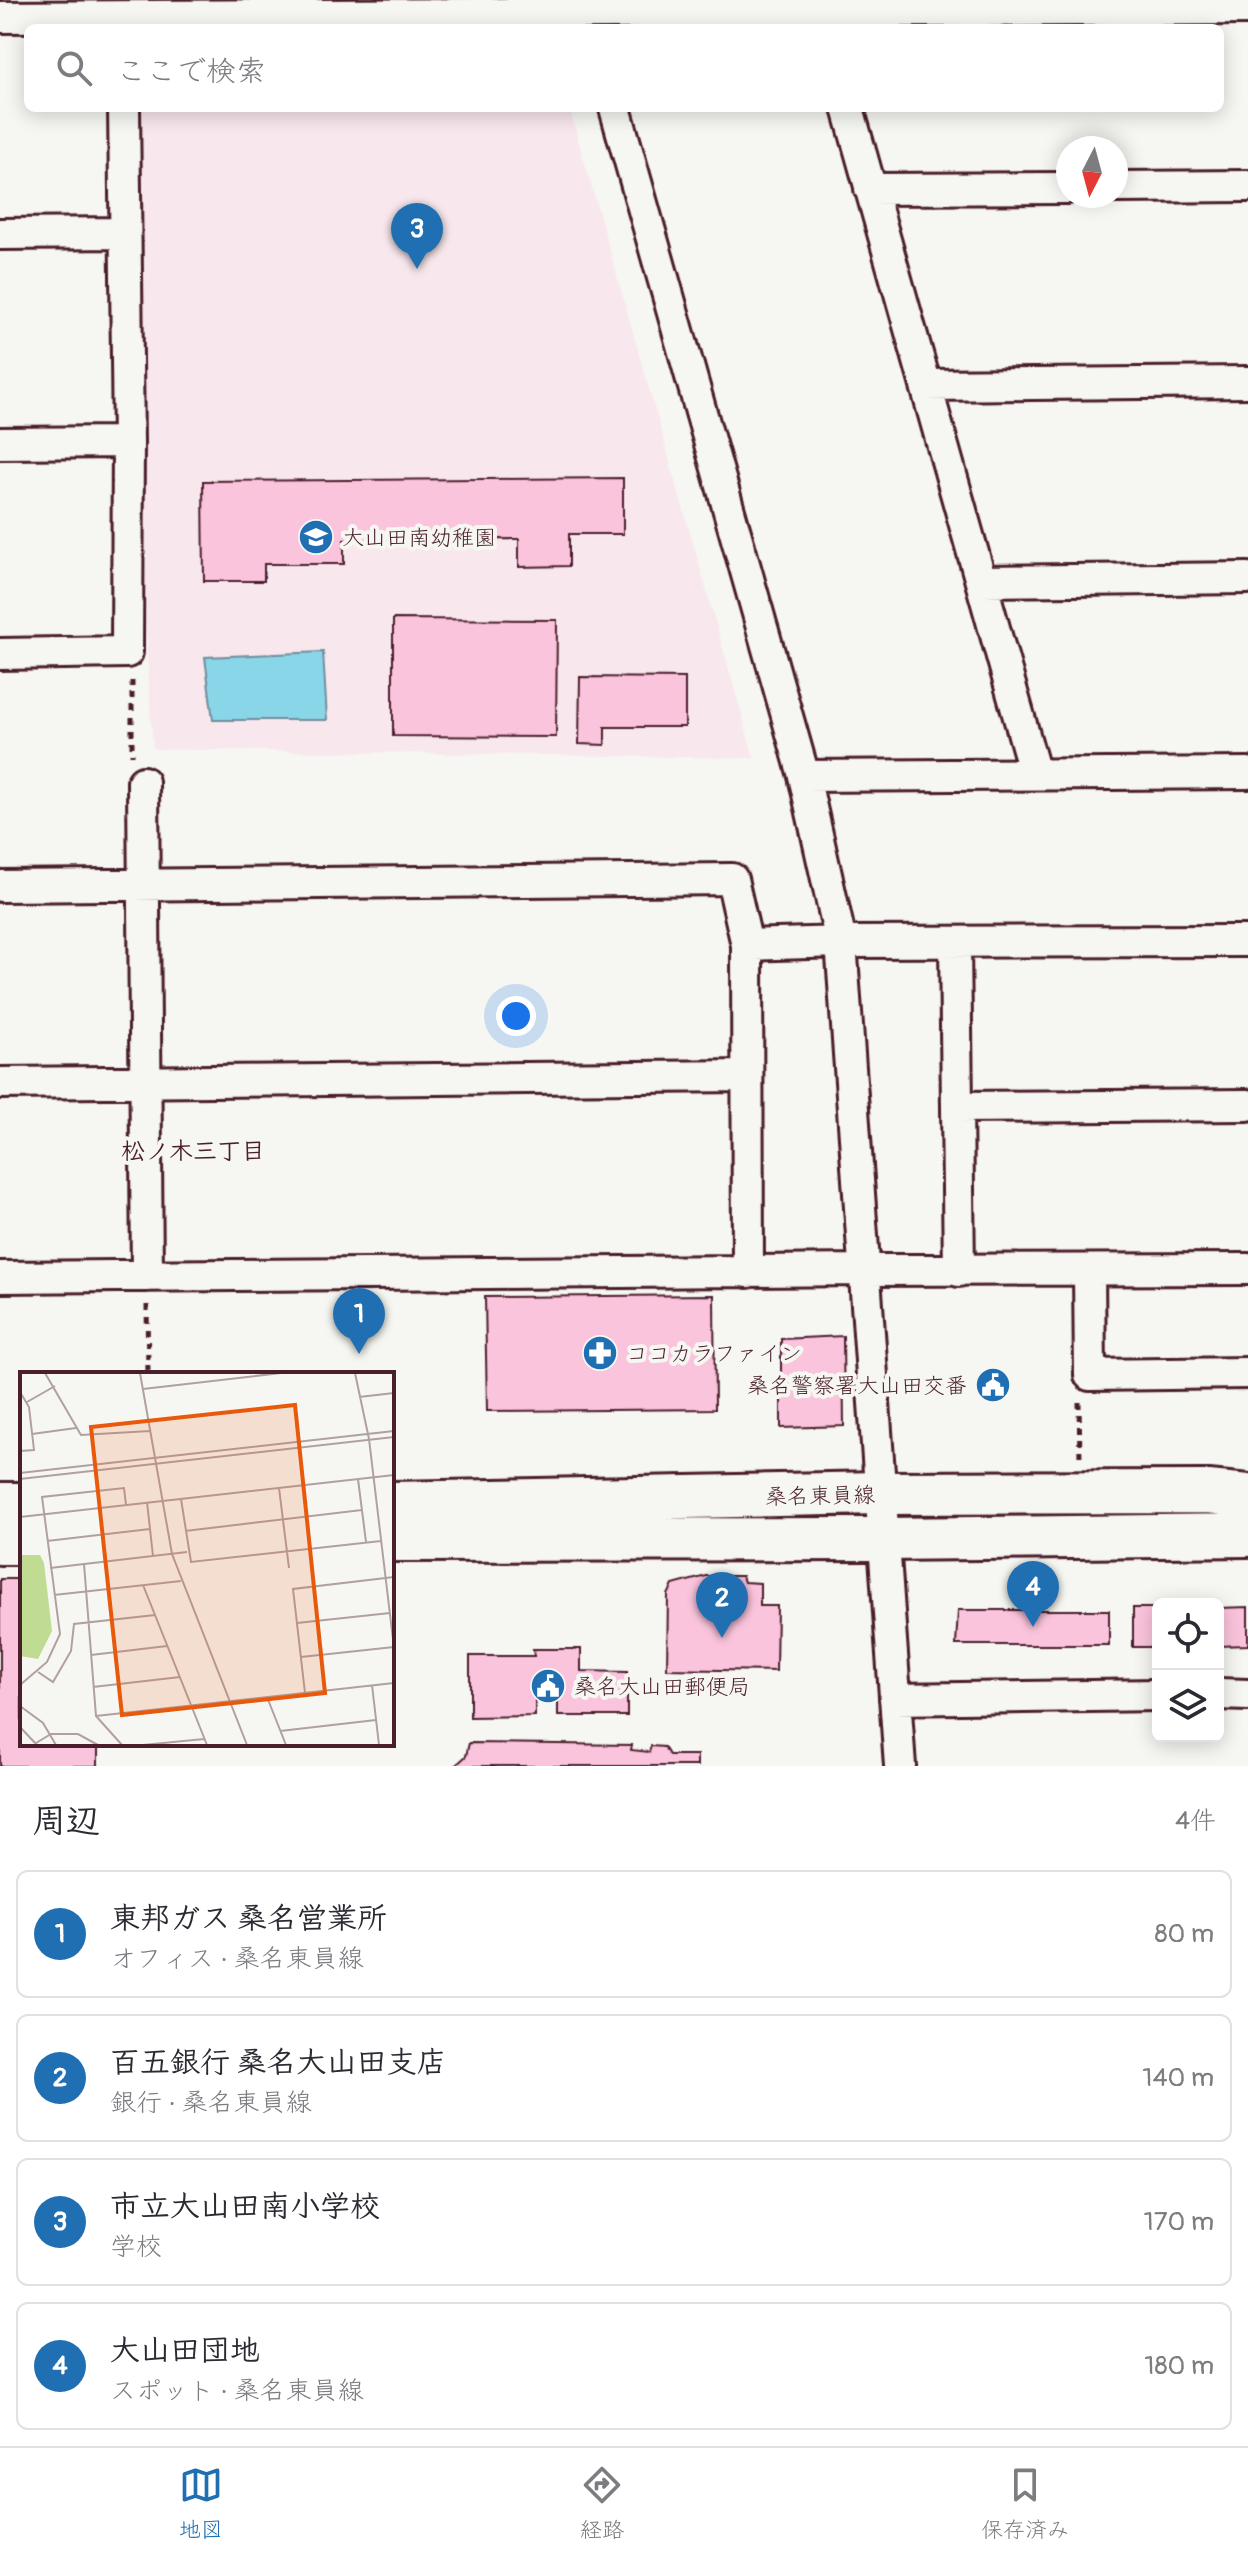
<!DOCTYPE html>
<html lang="ja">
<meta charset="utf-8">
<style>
body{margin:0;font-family:Pangolin,"Klee One",sans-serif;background:#f2f2f3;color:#2b2b33}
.controls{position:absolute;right:24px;bottom:24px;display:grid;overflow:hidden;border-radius:12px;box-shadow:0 4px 20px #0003}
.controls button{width:72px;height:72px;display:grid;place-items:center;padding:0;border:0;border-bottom:2px solid #e1e1e2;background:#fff;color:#2b2b33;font:40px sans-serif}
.compass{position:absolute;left:1056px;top:136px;width:72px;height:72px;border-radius:50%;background:#fff;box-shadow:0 4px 20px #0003;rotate:186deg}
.you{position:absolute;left:516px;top:1016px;width:28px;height:28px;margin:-20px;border:6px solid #fff;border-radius:50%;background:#1a73e8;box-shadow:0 0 0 12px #1a73e833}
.badge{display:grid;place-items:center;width:52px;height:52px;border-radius:50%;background:#1f6fb2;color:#fff;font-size:26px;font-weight:700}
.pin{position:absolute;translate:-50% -66px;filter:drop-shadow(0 2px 4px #0008)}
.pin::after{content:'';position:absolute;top:42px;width:28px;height:24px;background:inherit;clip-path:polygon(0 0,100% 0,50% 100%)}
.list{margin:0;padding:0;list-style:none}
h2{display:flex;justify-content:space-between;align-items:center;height:104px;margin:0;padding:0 32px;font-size:34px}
h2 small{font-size:26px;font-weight:400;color:#7c7c81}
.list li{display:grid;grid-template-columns:52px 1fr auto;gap:24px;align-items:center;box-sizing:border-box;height:128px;margin:0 16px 16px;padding:0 16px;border:2px solid #e1e1e2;border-radius:12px}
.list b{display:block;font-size:30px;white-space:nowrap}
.list p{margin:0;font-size:26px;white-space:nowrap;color:#7c7c81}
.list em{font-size:26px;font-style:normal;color:#7c7c81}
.icon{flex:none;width:44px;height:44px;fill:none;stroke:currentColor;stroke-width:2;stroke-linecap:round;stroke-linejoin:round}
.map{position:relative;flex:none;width:1248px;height:1766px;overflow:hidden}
.search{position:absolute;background:#fff;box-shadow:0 4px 20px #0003;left:24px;right:24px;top:24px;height:88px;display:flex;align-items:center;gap:20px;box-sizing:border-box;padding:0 28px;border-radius:12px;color:#7c7c81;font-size:30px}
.sheet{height:680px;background:#fff}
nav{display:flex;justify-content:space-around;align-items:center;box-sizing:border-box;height:112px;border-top:2px solid #e1e1e2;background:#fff;font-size:22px;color:#7c7c81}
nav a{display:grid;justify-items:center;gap:4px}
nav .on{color:#1f6fb2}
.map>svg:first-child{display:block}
.built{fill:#f8e7ec}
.water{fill:#8ad6e9;stroke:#708d9d;stroke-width:2}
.building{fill:#fbc4dd;stroke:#4a1f2b;stroke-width:2}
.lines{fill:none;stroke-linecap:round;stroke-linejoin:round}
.minor-casing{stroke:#4a1f2b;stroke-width:36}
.secondary-casing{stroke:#4a1f2b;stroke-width:48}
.path{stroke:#4a1f2b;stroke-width:5;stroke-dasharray:6 6;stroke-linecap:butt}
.minor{stroke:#f6f6f2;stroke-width:30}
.secondary{stroke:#f6f6f2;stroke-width:42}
.labels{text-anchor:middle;stroke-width:8;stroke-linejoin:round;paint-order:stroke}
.poi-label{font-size:22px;fill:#4a1f2b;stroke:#f6f6f2;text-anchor:start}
.street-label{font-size:22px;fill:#4a1f2b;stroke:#f6f6f2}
.neighbourhood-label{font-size:24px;font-weight:bold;fill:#4a1f2b;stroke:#f6f6f2}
.inset-road{fill:none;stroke:#b1a0a2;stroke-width:2}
.view{fill:#e8590c;fill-opacity:0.15;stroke:#e8590c;stroke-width:4}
.inset-edge{fill:none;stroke:#4a1f2b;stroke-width:4}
</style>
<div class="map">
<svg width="1248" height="1766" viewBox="0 0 1248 1766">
<rect width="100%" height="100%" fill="#f6f6f2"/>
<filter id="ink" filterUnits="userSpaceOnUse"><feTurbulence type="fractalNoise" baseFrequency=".0125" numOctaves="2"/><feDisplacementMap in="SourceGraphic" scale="16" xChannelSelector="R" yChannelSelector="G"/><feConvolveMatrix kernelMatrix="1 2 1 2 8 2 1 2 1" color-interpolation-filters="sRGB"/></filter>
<g filter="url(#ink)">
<path class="built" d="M 140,108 L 569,108 L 754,758 L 153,749 L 147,655 Z"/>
<path class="water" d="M 323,652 L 327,720 L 213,720 L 205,657 Z"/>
<path class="building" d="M 623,478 L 623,534 L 569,534 L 569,566 L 519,567 L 519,539 L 344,540 L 344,564 L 264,564 L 264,581 L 204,581 L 203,481 Z
M 393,619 L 557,620 L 556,737 L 393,736 Z
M 580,677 L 685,678 L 685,727 L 605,727 L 605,745 L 579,744 Z
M 714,1295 L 715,1409 L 487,1411 L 485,1297 Z
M 843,1336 L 844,1426 L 781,1428 L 781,1339 Z
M 706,1576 L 742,1576 L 744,1582 L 760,1583 L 760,1606 L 777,1606 L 776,1671 L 667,1669 L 668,1595 L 673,1585 Z
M 0,1579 L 22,1579 L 22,1744 L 98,1744 L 98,1766 L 0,1766 Z
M 1248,1607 L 1248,1645 L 1218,1646 L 1218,1608 Z
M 1133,1608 L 1158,1608 L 1158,1647 L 1133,1647 Z
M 958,1610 L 1109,1610 L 1109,1645 L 956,1645 Z
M 533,1649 L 581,1649 L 581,1671 L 627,1672 L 627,1716 L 558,1716 L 558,1699 L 535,1700 L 535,1716 L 470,1717 L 470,1656 L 534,1656 Z
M 469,1743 L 632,1745 L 631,1750 L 649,1752 L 651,1746 L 664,1747 L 669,1755 L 697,1755 L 697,1766 L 455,1766 L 466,1756 Z"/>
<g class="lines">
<g class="minor-casing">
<path id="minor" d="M 0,17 L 1248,9
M 615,108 L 804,776 L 841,942 L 900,1766
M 848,108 L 1035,774
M 1116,187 L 1248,186
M 870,189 L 1068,188
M 0,234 L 124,233
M 926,385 L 1248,382
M 0,443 L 128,442
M 982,581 L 1248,578
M 0,654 L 127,652 L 128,442 L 124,108
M 804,776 L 1248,773
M 143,782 L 147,1276
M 0,886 L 732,879 L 747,945 L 748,1272
M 955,944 L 959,1271
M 747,945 L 841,942 L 1248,941
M 0,1083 L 747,1076
M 957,1107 L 1248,1105
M 1089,1271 L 1090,1375 L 1248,1373
M 0,1277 L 864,1270 L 1248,1269
M 1218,1694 L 1248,1695
M 895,1699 L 1158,1695"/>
</g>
<g class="secondary-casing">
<path id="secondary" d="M 392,1503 L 880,1493 L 1208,1492 L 1248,1496
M 0,1504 L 22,1504
M 392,1540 L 884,1539 L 1248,1535
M 0,1543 L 22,1543"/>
</g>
<path class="path" d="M 132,681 L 132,755
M 147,1305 L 148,1374
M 1079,1402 L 1080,1460"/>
<use href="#minor" class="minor"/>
<use href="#secondary" class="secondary"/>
</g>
</g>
<defs>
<g id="school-disc" transform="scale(1.8)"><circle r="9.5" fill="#1f6fb2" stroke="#f6f6f2"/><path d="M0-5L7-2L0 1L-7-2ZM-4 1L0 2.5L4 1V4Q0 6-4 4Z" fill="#fff"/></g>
<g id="pharmacy-disc" transform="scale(1.8)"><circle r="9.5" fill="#1f6fb2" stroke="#f6f6f2"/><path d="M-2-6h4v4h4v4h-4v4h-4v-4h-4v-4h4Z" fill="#fff"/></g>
<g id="civic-disc" transform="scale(1.8)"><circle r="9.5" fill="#1f6fb2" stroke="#f6f6f2"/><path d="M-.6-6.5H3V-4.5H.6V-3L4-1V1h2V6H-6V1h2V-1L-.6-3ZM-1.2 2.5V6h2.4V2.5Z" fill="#fff"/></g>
</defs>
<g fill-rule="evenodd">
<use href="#school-disc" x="316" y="537"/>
<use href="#pharmacy-disc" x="600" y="1353"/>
<use href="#civic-disc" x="993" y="1385"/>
<use href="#civic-disc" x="548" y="1686"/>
</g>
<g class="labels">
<g class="poi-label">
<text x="342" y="545">大山田南幼稚園</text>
<text x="626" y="1361">ココカラファイン</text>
<text x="967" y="1393" text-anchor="end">桑名警察署大山田交番</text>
<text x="574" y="1694">桑名大山田郵便局</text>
</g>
<g class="street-label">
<text transform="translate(820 1495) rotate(-1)" y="8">桑名東員線</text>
</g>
<g class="neighbourhood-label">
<text x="193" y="1159">松ノ木三丁目</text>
</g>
</g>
<g transform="translate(20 1372)">
<rect width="374" height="374" fill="#f6f6f2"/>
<path d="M 0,183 L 20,183 L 24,191 L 32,259 L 18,287 L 0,284 Z" fill="#c0dc93"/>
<path class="inset-road" d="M 25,1 L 61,63 L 130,59M 120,1 L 152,182 L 227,373M 335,1 L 349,67 L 374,276M 123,17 L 261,1M 0,20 L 9,35 L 14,78 L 0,79M 339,25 L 374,21M 7,30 L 35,14M 12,62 L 56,56M 0,101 L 374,59M 0,107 L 374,65M 338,107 L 346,170M 259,116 L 269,196M 161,127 L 171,190 L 361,169M 127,130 L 133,184M 0,145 L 374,103M 165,159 L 342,138M 27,169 L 130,157M 64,192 L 76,344 L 102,373M 30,196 L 167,180M 123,213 L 187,373M 34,223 L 161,209M 277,251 L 370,241M 71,283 L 147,274M 281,285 L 374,275M 18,300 L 33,310 L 51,279 L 54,252 L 135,243M 0,313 L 27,290 L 40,262 L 22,125 L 104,116 L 106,133M 352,313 L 359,373M 73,315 L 160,305M 285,321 L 273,217 L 374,205M 247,325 L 266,373M 0,334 L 23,351 L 36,373M 76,344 L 374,311M 0,355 L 17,373M 260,359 L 356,348M 16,371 L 31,362 L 58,362 L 78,373M 123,373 L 184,367"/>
<path class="view" d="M 275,33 L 305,321 L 102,343 L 71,55 Z"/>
<rect width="374" height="374" class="inset-edge"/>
</g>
</svg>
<div class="controls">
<button><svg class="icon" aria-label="locate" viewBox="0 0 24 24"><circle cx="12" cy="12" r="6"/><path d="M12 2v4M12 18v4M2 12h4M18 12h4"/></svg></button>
<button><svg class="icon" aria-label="layers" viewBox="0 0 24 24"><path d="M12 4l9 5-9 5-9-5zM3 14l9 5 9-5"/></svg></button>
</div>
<svg class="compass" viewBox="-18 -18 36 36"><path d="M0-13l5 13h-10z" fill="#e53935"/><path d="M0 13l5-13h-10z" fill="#7c7c81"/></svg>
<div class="you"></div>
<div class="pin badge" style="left:359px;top:1354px">1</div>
<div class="pin badge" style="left:722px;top:1638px">2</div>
<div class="pin badge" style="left:417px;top:269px">3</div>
<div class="pin badge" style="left:1033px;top:1627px">4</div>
<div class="search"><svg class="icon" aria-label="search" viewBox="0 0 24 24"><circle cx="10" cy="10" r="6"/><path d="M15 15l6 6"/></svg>ここで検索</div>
</div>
<section class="sheet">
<h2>周辺<small>4件</small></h2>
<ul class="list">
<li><span class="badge">1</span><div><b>東邦ガス 桑名営業所</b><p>オフィス · 桑名東員線</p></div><em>80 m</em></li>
<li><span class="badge">2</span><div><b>百五銀行 桑名大山田支店</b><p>銀行 · 桑名東員線</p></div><em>140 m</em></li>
<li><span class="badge">3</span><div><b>市立大山田南小学校</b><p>学校</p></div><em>170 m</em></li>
<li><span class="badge">4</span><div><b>大山田団地</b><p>スポット · 桑名東員線</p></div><em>180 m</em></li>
</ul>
</section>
<nav>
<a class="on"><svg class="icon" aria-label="map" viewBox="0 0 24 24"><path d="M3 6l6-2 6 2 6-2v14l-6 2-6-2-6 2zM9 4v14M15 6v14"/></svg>地図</a>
<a><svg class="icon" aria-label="directions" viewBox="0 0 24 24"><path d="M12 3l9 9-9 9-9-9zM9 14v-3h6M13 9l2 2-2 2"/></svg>経路</a>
<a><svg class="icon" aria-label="saved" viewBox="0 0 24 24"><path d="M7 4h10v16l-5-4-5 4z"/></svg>保存済み</a>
</nav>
